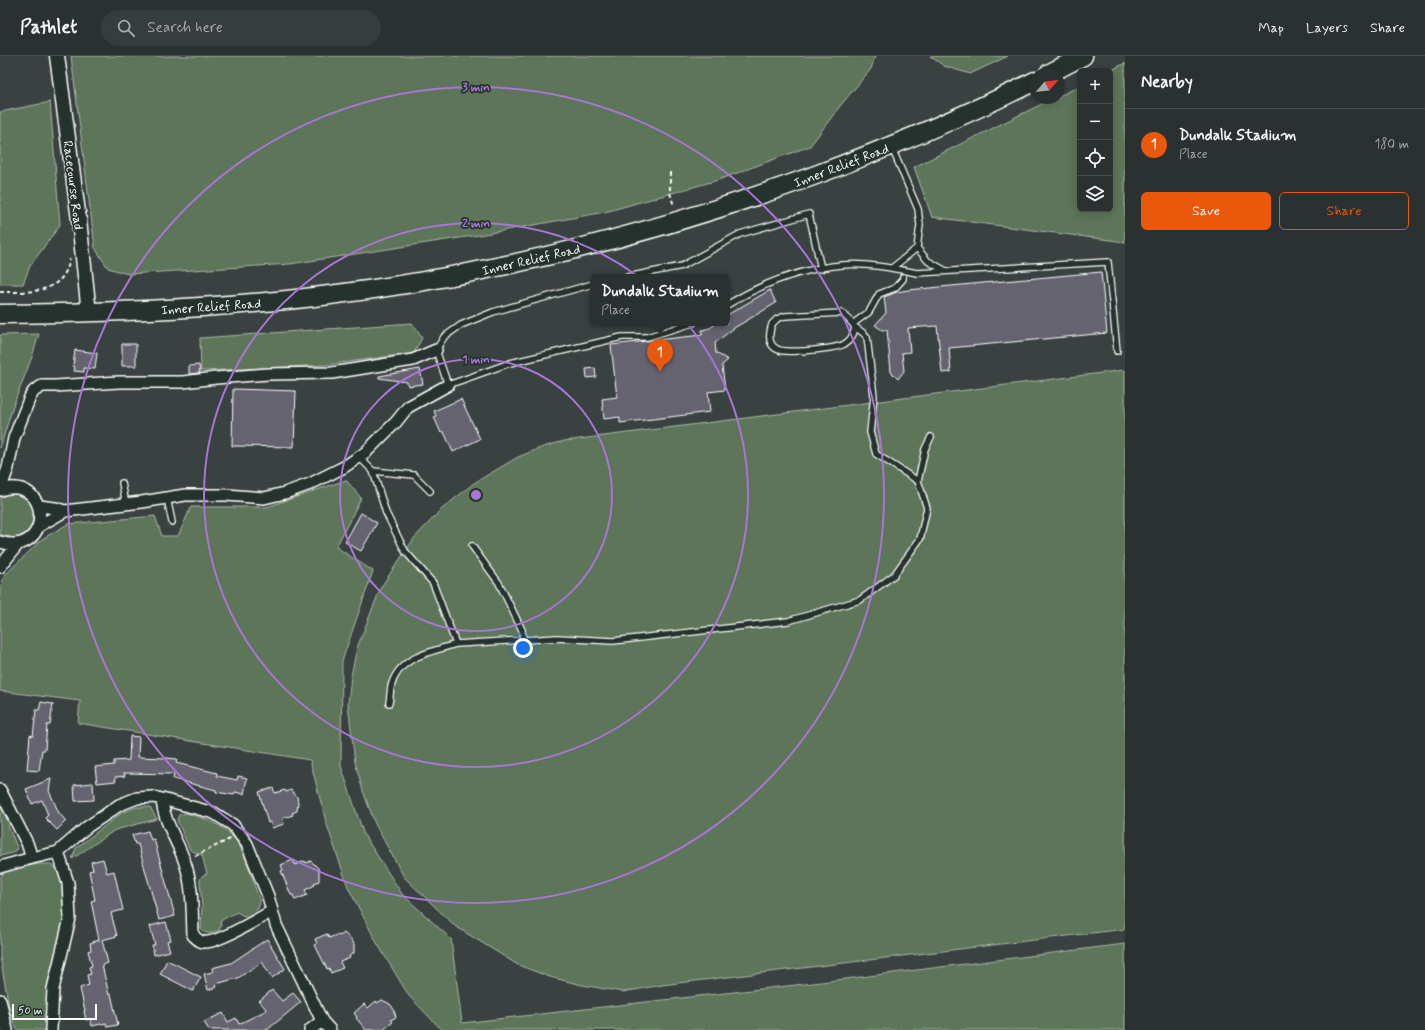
<!DOCTYPE html>
<meta charset="utf-8">
<style>
body{margin:0;font-family:Mynerve,sans-serif;background:#373d3d;color:#f1f3f6}
.controls{position:absolute;right:12px;top:12px;display:grid;overflow:hidden;border-radius:6px;box-shadow:0 2px 10px #0003}
.controls button{width:36px;height:36px;display:grid;place-items:center;padding:0;border:0;border-bottom:1px solid #474c4d;background:#2b3131;color:#f1f3f6;font:20px sans-serif}
.compass{position:absolute;left:1029px;top:12px;width:36px;height:36px;border-radius:50%;background:#2b3131;box-shadow:0 2px 10px #0003;rotate:62deg}
.scale{position:absolute;left:12px;bottom:10px;width:85px;box-sizing:border-box;padding-left:4px;border:2px solid #fff;border-top:0;font-size:11px;line-height:14px;white-space:nowrap;color:#fff;-webkit-text-stroke:3px #26332d;paint-order:stroke}
.you{position:absolute;left:523px;top:592px;width:14px;height:14px;margin:-10px;border:3px solid #fff;border-radius:50%;background:#1a73e8;box-shadow:0 0 0 6px #1a73e833}
.badge{display:grid;place-items:center;width:26px;height:26px;border-radius:50%;background:#ea580c;color:#fff;font-size:13px;font-weight:700}
.pin{position:absolute;translate:-50% -33px;filter:drop-shadow(0 1px 2px #0008)}
.pin::after{content:'';position:absolute;top:21px;width:14px;height:12px;background:inherit;clip-path:polygon(0 0,100% 0,50% 100%)}
.popup{position:absolute;left:590px;top:218px;width:140px;height:52px;box-sizing:border-box;display:grid;place-content:center;border-radius:6px;background:#2b3131;filter:drop-shadow(0 1px 3px #0005);font-size:13px;white-space:nowrap;color:#a6a9ab}
.popup b{font-size:15px;color:#f1f3f6}
.popup::after{content:'';position:absolute;left:50%;top:100%;margin-left:-8px;border:8px solid transparent;border-top-color:#2b3131}
.list{margin:0;padding:0;list-style:none}
h2{display:flex;justify-content:space-between;align-items:center;height:52px;margin:0;padding:0 16px;font-size:17px}
h2 small{font-size:13px;font-weight:400;color:#a6a9ab}
.list li{display:grid;grid-template-columns:26px 1fr auto;gap:12px;align-items:center;box-sizing:border-box;height:72px;padding:0 16px;border-top:1px solid #474c4d}
.list b{display:block;font-size:15px;white-space:nowrap}
.list p{margin:0;font-size:13px;white-space:nowrap;color:#a6a9ab}
.list em{font-size:13px;font-style:normal;color:#a6a9ab}
.actions{display:flex;gap:8px;padding:12px 16px}
.actions a{flex:1;padding:9px 0;border:1px solid #ea580c;border-radius:6px;text-align:center;font-size:14px;color:#ea580c}
.actions .main{background:#ea580c;color:#fff}
.icon{flex:none;width:22px;height:22px;fill:none;stroke:currentColor;stroke-width:2;stroke-linecap:round;stroke-linejoin:round}
.map{position:relative;flex:none;width:1125px;height:974px;overflow:hidden}
header{display:flex;align-items:center;gap:24px;box-sizing:border-box;height:56px;padding:0 20px;background:#2b3131;border-bottom:1px solid #474c4d}
header strong{font-size:19px}
nav{display:flex;gap:22px;margin-inline-start:auto;font-size:14px}
.search{width:280px;height:36px;background:#373d3d;display:flex;align-items:center;gap:10px;box-sizing:border-box;padding:0 14px;border-radius:22px;color:#a6a9ab;font-size:15px}
main{display:flex}
aside{flex:1;background:#2b3131}
.map>svg:first-child{display:block}
.green{fill:#5d7458;stroke:#aebaac}
.building{fill:#656370;stroke:#fff}
.lines{fill:none;stroke-linecap:round;stroke-linejoin:round}
.service-casing{stroke:#fff;stroke-width:8}
.minor-casing{stroke:#fff;stroke-width:14}
.tertiary-casing{stroke:#fff;stroke-width:17}
.primary-casing{stroke:#fff;stroke-width:21}
.path{stroke:#fff;stroke-width:2;stroke-dasharray:4 3;stroke-linecap:butt}
.service{stroke:#26332d;stroke-width:5.5}
.minor{stroke:#26332d;stroke-width:11}
.tertiary{stroke:#26332d;stroke-width:14}
.primary{stroke:#26332d;stroke-width:18}
.ring{fill:none;stroke:#a976d5;stroke-width:2}
.labels{text-anchor:middle;stroke-width:3.5;stroke-linejoin:round;paint-order:stroke}
.street-label{font-size:13px;fill:#fff;stroke:#26332d}
.centre{fill:#a976d5;stroke:#26332d;stroke-width:2}
.ring-label{font-size:12px;text-anchor:middle;font-weight:bold;fill:#a976d5;stroke:#26332d;stroke-width:3.5;stroke-linejoin:round;paint-order:stroke}
</style>
<header>
<strong>Pathlet</strong>
<div class="search"><svg class="icon" aria-label="search" viewBox="0 0 24 24"><circle cx="10" cy="10" r="6"/><path d="M15 15l6 6"/></svg>Search here</div>
<nav><a>Map</a><a>Layers</a><a>Share</a></nav>
</header>
<main>
<div class="map">
<svg width="1125" height="974" viewBox="0 0 1125 974">
<rect width="100%" height="100%" fill="#394141"/>
<filter id="ink" filterUnits="userSpaceOnUse"><feTurbulence type="fractalNoise" baseFrequency=".025" numOctaves="2"/><feDisplacementMap in="SourceGraphic" scale="8" xChannelSelector="R" yChannelSelector="G"/><feConvolveMatrix kernelMatrix="1 2 1 2 8 2 1 2 1" color-interpolation-filters="sRGB"/></filter>
<g filter="url(#ink)">
<path class="green" d="M 71,0 L 875,0 L 871,13 L 840,50 L 810,90 L 718,124 L 605,156 L 479,179 L 290,208 L 128,218 L 108,212 L 95,192 Z
M 930,0 L 1008,0 L 970,18 L 944,10 Z
M 1125,7 L 1125,186 L 932,161 L 914,111 L 1054,42 L 1059,42 L 1059,40 L 1080,30 L 1080,153 L 1110,153 L 1110,15 Z
M 50,46 L 60,169 L 30,210 L 23,228 L 0,228 L 0,56 Z
M 412,267 L 422,282 L 414,297 L 326,309 L 201,315 L 200,282 Z
M 39,278 L 32,301 L 13,350 L 0,392 L 0,279 Z
M 1125,314 L 1125,873 L 662,929 L 623,936 L 582,929 L 550,921 L 518,909 L 455,870 L 404,821 L 375,768 L 363,735 L 355,706 L 348,648 L 351,620 L 357,592 L 381,531 L 415,481 L 442,453 L 474,427 L 518,401 L 543,391 L 564,385 Z
M 346,424 L 361,442 L 336,491 L 373,515 L 342,605 L 341,710 L 364,779 L 402,838 L 451,883 L 462,967 L 813,927 L 1125,888 L 1125,974 L 442,974 L 409,940 L 377,887 L 348,831 L 326,766 L 310,704 L 78,667 L 80,645 L 0,635 L 0,532 L 4,520 L 42,483 L 68,468 L 155,460 L 162,480 L 178,480 L 191,451 L 267,451 Z
M 7,438 C 49,435 36,497 0,478 L 0,442 Z
M 0,750 L 10,768 L 8,770 L 18,793 L 13,797 L 0,800 Z
M 137,751 L 150,751 L 157,763 L 115,774 L 72,803 L 76,792 L 123,756 Z
M 186,757 C 203,762 223,768 235,783 C 247,798 253,827 260,846 L 258,853 C 249,859 246,863 237,856 L 220,865 L 221,870 L 219,874 C 212,877 207,880 201,873 L 202,851 L 200,824 L 202,820 L 207,818 L 202,799 L 190,794 L 177,764 L 179,759 Z
M 39,808 L 51,808 L 63,823 L 64,865 L 48,926 L 46,974 L 17,974 L 10,956 L 0,901 L 0,822 L 5,814 Z"/>
<path class="building" d="M 1101,216 L 1107,277 L 949,292 L 951,316 L 942,317 L 937,270 L 908,272 L 910,296 L 902,297 L 904,315 L 898,323 L 891,316 L 887,274 L 882,274 L 875,269 L 886,257 L 884,241 L 897,236 L 908,234 Z
M 770,234 L 776,247 L 734,272 L 715,287 L 716,297 L 728,304 L 722,309 L 725,334 L 708,336 L 710,356 L 620,367 L 620,361 L 604,363 L 602,343 L 617,341 L 611,289 L 702,279 L 702,274 L 710,272 L 717,267 L 727,267 L 727,259 Z
M 122,288 L 136,288 L 136,310 L 122,310 Z
M 75,294 L 97,297 L 95,313 L 84,312 L 84,316 L 74,315 L 75,311 L 73,310 Z
M 199,309 L 200,317 L 189,318 L 189,310 Z
M 595,312 L 596,321 L 587,322 L 586,313 Z
M 420,313 L 423,328 L 408,330 L 407,326 L 379,322 L 379,320 Z
M 233,333 L 296,335 L 294,391 L 232,390 Z
M 461,343 L 480,383 L 453,396 L 444,376 L 441,377 L 434,361 L 436,360 L 434,355 Z
M 361,457 L 377,467 L 361,495 L 345,486 Z
M 41,646 L 53,648 L 50,669 L 47,669 L 45,694 L 42,694 L 39,715 L 27,714 L 30,679 L 33,680 L 36,654 L 39,654 Z
M 130,680 L 139,681 L 138,701 L 167,702 L 177,703 L 176,707 L 217,717 L 217,720 L 237,724 L 238,720 L 247,722 L 244,738 L 235,736 L 234,739 L 216,736 L 216,734 L 173,723 L 174,718 L 124,717 L 125,720 L 115,721 L 116,725 L 97,727 L 95,711 L 114,709 L 114,705 L 129,704 Z
M 51,723 L 49,735 L 59,757 L 66,765 L 57,774 L 45,762 L 48,759 L 42,744 L 32,748 L 26,733 Z
M 93,727 L 94,744 L 75,745 L 74,729 Z
M 273,732 L 275,737 L 285,734 L 286,736 L 291,734 L 297,741 L 298,746 L 297,755 L 292,757 L 293,759 L 283,762 L 284,768 L 272,772 L 270,766 L 268,767 L 259,736 Z
M 148,775 L 151,784 L 154,783 L 175,860 L 159,864 L 138,788 L 135,788 L 132,779 Z
M 103,803 L 107,817 L 114,815 L 123,854 L 111,857 L 117,880 L 102,884 L 108,907 L 102,909 L 109,939 L 111,938 L 118,969 L 107,971 L 106,967 L 92,970 L 90,963 L 86,964 L 84,955 L 85,955 L 80,932 L 89,929 L 87,919 L 91,918 L 89,911 L 92,910 L 88,895 L 91,894 L 90,887 L 99,884 L 91,845 L 95,844 L 89,815 L 93,814 L 91,806 Z
M 293,804 L 295,809 L 305,805 L 306,807 L 311,805 L 318,812 L 319,816 L 319,825 L 314,827 L 315,829 L 305,834 L 307,839 L 295,844 L 293,839 L 291,839 L 281,815 L 283,814 L 281,809 Z
M 166,866 L 171,884 L 167,885 L 170,895 L 154,899 L 152,889 L 155,889 L 150,870 Z
M 344,877 L 352,884 L 354,888 L 354,897 L 349,900 L 350,902 L 340,906 L 343,912 L 331,917 L 329,912 L 327,913 L 315,889 L 317,888 L 315,883 L 327,878 L 329,882 L 339,878 L 340,880 Z
M 267,883 L 285,913 L 272,922 L 262,906 L 238,922 L 216,928 L 217,931 L 208,934 L 204,918 L 213,916 L 212,912 L 231,907 Z
M 167,904 L 201,921 L 193,935 L 160,918 Z
M 272,934 L 282,945 L 293,937 L 301,946 L 267,974 L 209,974 L 204,966 L 223,957 L 228,966 L 236,962 L 239,968 L 267,954 L 259,945 Z
M 382,944 L 390,948 L 393,952 L 396,961 L 391,964 L 393,966 L 383,974 L 366,974 L 356,962 L 357,961 L 354,957 L 364,948 L 368,952 L 376,945 L 377,947 Z"/>
<g class="lines">
<g class="service-casing">
<path id="service" d="M 892,92 L 918,153 L 920,169 L 917,192 L 928,205 L 946,215
M 892,212 L 917,192
M 627,221 L 682,210 L 740,178 L 809,158 L 821,213
M 593,228 L 493,256 L 461,269 L 444,281 L 436,294 L 448,329 L 510,307 L 622,281 L 647,281 L 693,267
M 727,249 C 761,228 801,213 842,209 C 867,207 892,212 917,217 L 1108,206 L 1117,295
M 854,267 L 869,256 L 879,238 L 895,232 L 903,223 L 903,221
M 855,271 C 854,277 851,284 846,287 C 839,293 797,296 786,295 C 781,295 775,293 772,289 C 768,283 770,274 772,268 L 777,263 L 785,260 L 841,257 C 848,261 850,265 855,271 C 858,274 863,275 867,281 L 874,340 L 870,376 L 876,398 L 918,425
M 359,401 L 373,415 L 386,457 L 405,495 L 433,527 L 456,588 L 557,582 L 613,585 L 788,565 L 860,544 L 894,519 L 920,483 L 927,452 L 918,425 L 925,393 L 931,381
M 373,415 L 414,419 L 430,435
M 122,427 L 126,448
M 167,442 L 172,466
M 472,490 L 499,527 L 522,574 L 523,584
M 389,647 C 390,642 390,636 391,631 C 398,600 431,596 456,588"/>
</g>
<g class="minor-casing">
<path id="minor" d="M 0,434 L 8,412 L 14,382 L 30,341 L 34,335 L 42,330 L 55,330 L 119,326 L 183,326 L 216,322 L 268,318 L 332,317 L 413,304 L 436,294
M 0,434 C 52,417 54,502 0,486
M 39,450 L 55,452 L 65,455 L 142,446 L 185,439 L 227,439 L 264,442 L 285,437 L 310,428 L 344,411 L 365,397 L 396,366 L 408,351 L 448,329
M 39,470 L 65,455
M 0,511 L 18,488
M 0,734 L 27,787 L 32,802
M 162,743 C 163,764 177,784 184,804 C 193,828 192,853 193,879 C 196,882 199,886 204,886 C 216,888 260,862 272,855
M 0,811 L 32,802 L 58,796 L 87,771 L 105,759 L 119,749 L 137,742 L 153,741 L 162,743 L 214,757 L 233,769 L 247,788 L 268,840 L 276,869 L 322,965 L 330,974
M 0,944 L 7,974
M 51,974 L 53,933 L 70,862 L 68,827 L 58,796
M 310,974 L 322,965"/>
</g>
<g class="tertiary-casing">
<path id="tertiary" d="M 57,0 L 79,164 L 89,257"/>
</g>
<g class="primary-casing">
<path id="primary" d="M 1048,18 L 1083,0
M 0,258 C 108,257 215,253 322,240 C 490,220 654,178 813,120 C 888,92 963,61 1035,25"/>
</g>
<path class="path" d="M 670,116 L 670,137 L 674,150
M 0,236 C 29,236 63,239 70,203
M 195,800 L 230,783"/>
<use href="#service" class="service"/>
<use href="#minor" class="minor"/>
<use href="#tertiary" class="tertiary"/>
<use href="#primary" class="primary"/>
</g>
</g>
<g class="ring">
<circle cx="476" cy="439" r="136"/>
<circle cx="476" cy="439" r="272"/>
<circle cx="476" cy="439" r="408"/>
</g>
<g class="labels">
<g class="street-label">
<text transform="translate(841 109) rotate(-21)" y="5">Inner Relief Road</text>
<text transform="translate(74 129) rotate(83)" y="5">Racecourse Road</text>
<text transform="translate(531 203) rotate(-13)" y="5">Inner Relief Road</text>
<text transform="translate(211 250) rotate(-4)" y="5">Inner Relief Road</text>
</g>
</g>
<circle cx="476" cy="439" r="6" class="centre"/>
<g class="ring-label">
<text x="476" y="35">3 min</text>
<text x="476" y="171">2 min</text>
<text x="476" y="307">1 min</text>
</g>
</svg>
<div class="controls">
<button>+</button>
<button>−</button>
<button><svg class="icon" aria-label="locate" viewBox="0 0 24 24"><circle cx="12" cy="12" r="6"/><path d="M12 2v4M12 18v4M2 12h4M18 12h4"/></svg></button>
<button><svg class="icon" aria-label="layers" viewBox="0 0 24 24"><path d="M12 4l9 5-9 5-9-5zM3 14l9 5 9-5"/></svg></button>
</div>
<svg class="compass" viewBox="-18 -18 36 36"><path d="M0-13l5 13h-10z" fill="#e53935"/><path d="M0 13l5-13h-10z" fill="#a6a9ab"/></svg>
<div class="scale">50 m</div>
<div class="you"></div>
<div class="pin badge" style="left:660px;top:316px">1</div>
<div class="popup"><b>Dundalk Stadium</b>Place</div>
</div>
<aside>
<h2>Nearby<small></small></h2>
<ul class="list">
<li><span class="badge">1</span><div><b>Dundalk Stadium</b><p>Place</p></div><em>180 m</em></li>
</ul>
<div class="actions"><a class="main">Save</a><a>Share</a></div>
</aside>
</main>
